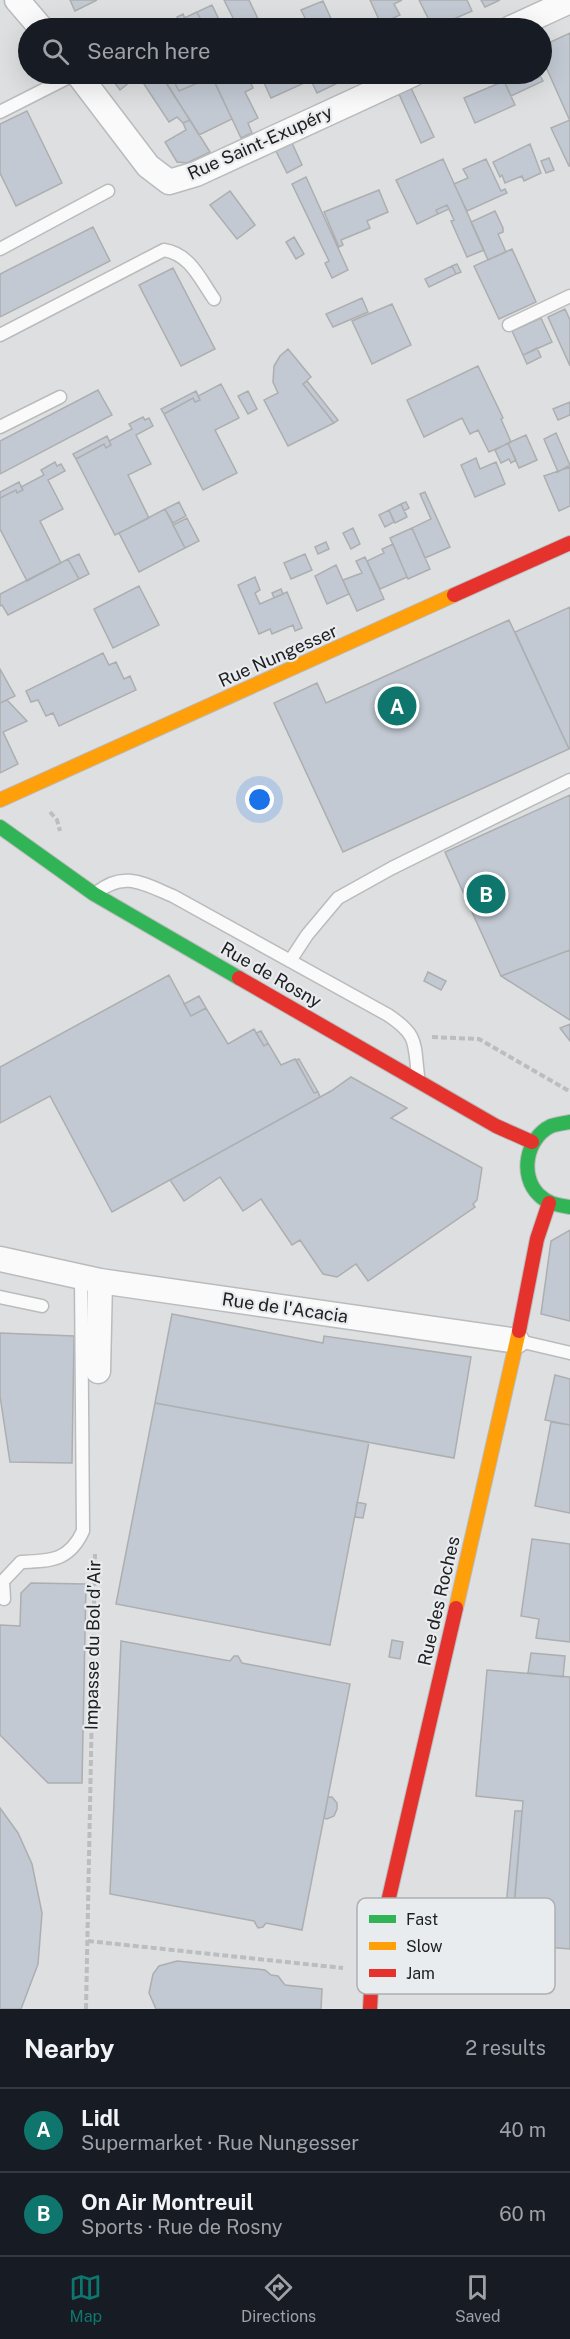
<!DOCTYPE html>
<meta charset="utf-8">
<style>
body{margin:0;font-family:"Public Sans",sans-serif;background:#242831;color:#f1f3f6}
.you{position:absolute;left:260px;top:800px;width:21px;height:21px;margin:-15px;border:4px solid #fff;border-radius:50%;background:#1a73e8;box-shadow:0 0 0 9px #1a73e833}
.badge{display:grid;place-items:center;width:39px;height:39px;border-radius:50%;background:#0f766e;color:#fff;font-size:20px;font-weight:700}
.pin{position:absolute;translate:-50% -50%;border:3px solid #fff;box-shadow:0 2px 6px #0006}
.list{margin:0;padding:0;list-style:none}
h2{display:flex;justify-content:space-between;align-items:center;height:78px;margin:0;padding:0 24px;font-size:26px}
h2 small{font-size:20px;font-weight:400;color:#9ea1a6}
.list li{display:grid;grid-template-columns:39px 1fr auto;gap:18px;align-items:center;box-sizing:border-box;height:84px;padding:0 24px;border-top:2px solid #363941}
.list b{display:block;font-size:22px;white-space:nowrap}
.list p{margin:0;font-size:20px;white-space:nowrap;color:#9ea1a6}
.list em{font-size:20px;font-style:normal;color:#9ea1a6}
.icon{flex:none;width:33px;height:33px;fill:none;stroke:currentColor;stroke-width:2;stroke-linecap:round;stroke-linejoin:round}
.map{position:relative;flex:none;width:570px;height:2009px;overflow:hidden}
.search{position:absolute;background:#171b24;box-shadow:0 6px 24px #0002;left:18px;right:18px;top:18px;height:66px;display:flex;align-items:center;gap:15px;box-sizing:border-box;padding:0 21px;border-radius:33px;color:#9ea1a6;font-size:22px}
.sheet{height:246px;background:#171b24}
nav{display:flex;justify-content:space-around;align-items:center;box-sizing:border-box;height:84px;border-top:2px solid #363941;background:#171b24;font-size:16px;color:#9ea1a6}
nav a{display:grid;justify-items:center;gap:3px}
nav .on{color:#0f766e}
.map>svg:first-child{display:block}
.building{fill:#c2c9d3;stroke:#adaeaf;stroke-width:1.5}
.lines{fill:none;stroke-linecap:round;stroke-linejoin:round}
.lane-casing{stroke:#babbbc;stroke-width:15}
.street-casing{stroke:#babbbc;stroke-width:27}
.fast-casing{stroke:#babbbc;stroke-width:16}
.slow-casing{stroke:#babbbc;stroke-width:16}
.jam-casing{stroke:#babbbc;stroke-width:16}
.path{stroke:#bcbdbd;stroke-width:4;stroke-dasharray:6 3;stroke-linecap:butt}
.lane{stroke:#fafafa;stroke-width:12}
.street{stroke:#fafafa;stroke-width:24}
.fast{stroke:#30b455;stroke-width:14}
.slow{stroke:#ff9f0a;stroke-width:14}
.jam{stroke:#e5322d;stroke-width:14}
.labels{text-anchor:middle;stroke-width:4.5;stroke-linejoin:round;paint-order:stroke}
.street-label{font-size:18px;fill:#202022;stroke:#e9ecef}
.key{fill:#e9ecef;stroke:#adafb2;stroke-width:1.5}
.key-label{font-size:16px;fill:#202022}
</style>
<div class="map">
<svg width="570" height="2009" viewBox="0 0 570 2009">
<rect width="100%" height="100%" fill="#dddfe1"/>
<path class="building" d="M 70,0 L 97,0 L 75,11 Z
M 224,0 L 249,0 L 260,23 L 248,28 L 238,28 Z
M 370,0 L 402,0 L 394,4 L 400,15 L 381,24 Z
M 419,0 L 467,0 L 472,11 L 433,28 Z
M 481,0 L 500,0 L 485,7 Z
M 323,1 L 333,23 L 335,28 L 310,28 L 301,10 Z
M 212,5 L 223,28 L 205,28 L 197,12 Z
M 197,12 L 205,28 L 190,28 L 184,18 Z
M 183,14 L 187,23 L 181,26 L 177,17 Z
M 340,19 L 344,28 L 335,28 L 333,23 Z
M 131,20 L 135,28 L 122,28 L 120,25 Z
M 375,22 L 379,28 L 360,28 Z
M 570,33 L 570,121 L 542,58 L 542,46 Z
M 108,74 L 123,74 L 130,82 L 120,90 Z
M 147,74 L 160,74 L 190,120 L 183,123 L 177,117 L 169,122 L 140,78 Z
M 183,74 L 211,74 L 212,77 L 179,91 L 172,78 Z
M 211,74 L 247,74 L 253,88 L 245,92 L 258,118 L 248,123 L 252,133 L 241,138 Z
M 260,74 L 308,74 L 311,80 L 271,98 Z
M 308,74 L 336,74 L 340,82 L 317,93 Z
M 336,74 L 355,74 L 356,76 L 340,82 Z
M 355,74 L 368,74 L 370,78 L 360,83 Z
M 501,74 L 539,74 L 543,81 L 511,96 Z
M 212,77 L 232,119 L 199,135 L 166,82 L 172,78 L 179,91 Z
M 504,81 L 515,105 L 475,123 L 464,98 Z
M 411,88 L 434,137 L 421,143 L 399,94 Z
M 27,111 L 62,183 L 16,206 L 0,173 L 0,124 Z
M 190,120 L 210,152 L 187,163 L 177,162 L 165,142 L 186,130 L 183,123 Z
M 570,120 L 570,166 L 569,166 L 551,128 Z
M 292,143 L 302,165 L 287,173 L 276,151 Z
M 530,144 L 541,173 L 524,181 L 522,176 L 505,183 L 502,175 L 500,177 L 493,162 Z
M 549,158 L 554,170 L 546,173 L 541,161 Z
M 443,159 L 484,250 L 467,257 L 451,221 L 454,220 L 447,205 L 436,210 L 438,214 L 417,224 L 396,180 Z
M 486,159 L 501,191 L 505,189 L 507,193 L 467,211 L 454,184 L 468,178 L 463,169 Z
M 306,177 L 348,270 L 332,278 L 325,263 L 329,261 L 292,184 Z
M 379,190 L 388,212 L 367,221 L 370,228 L 341,240 L 343,245 L 339,247 L 324,212 Z
M 230,191 L 255,225 L 237,239 L 210,205 Z
M 447,205 L 449,209 L 438,214 L 436,210 Z
M 495,211 L 503,228 L 503,232 L 498,234 L 506,252 L 488,260 L 471,222 Z
M 93,227 L 110,261 L 0,317 L 0,274 Z
M 294,237 L 304,254 L 296,259 L 286,242 Z
M 512,249 L 536,302 L 499,319 L 474,266 Z
M 457,264 L 461,272 L 456,274 L 452,266 Z
M 452,266 L 456,274 L 429,287 L 425,279 Z
M 173,268 L 215,349 L 181,366 L 139,285 Z
M 362,298 L 368,312 L 333,327 L 326,314 Z
M 392,304 L 411,345 L 372,364 L 352,321 Z
M 565,309 L 570,320 L 570,366 L 548,317 Z
M 541,318 L 552,342 L 523,355 L 512,331 Z
M 537,348 L 541,357 L 527,364 L 523,355 Z
M 288,349 L 311,377 L 303,384 L 334,423 L 288,446 L 264,400 L 278,393 L 273,382 L 274,366 L 280,356 Z
M 478,366 L 503,418 L 501,419 L 511,442 L 489,452 L 478,430 L 470,434 L 462,418 L 424,437 L 407,400 Z
M 307,381 L 338,420 L 334,423 L 303,384 Z
M 221,384 L 239,418 L 215,430 L 237,473 L 203,490 L 164,414 L 193,398 L 195,402 L 200,400 L 198,396 Z
M 98,390 L 112,415 L 0,474 L 0,441 Z
M 196,391 L 200,400 L 195,402 L 193,398 L 164,414 L 161,409 Z
M 248,391 L 257,409 L 248,414 L 238,396 Z
M 570,402 L 570,415 L 558,420 L 553,409 Z
M 143,417 L 145,420 L 149,418 L 153,426 L 136,435 L 151,464 L 128,475 L 149,518 L 115,535 L 76,459 L 104,444 L 106,448 L 111,445 L 109,441 L 132,429 L 129,424 Z
M 556,433 L 570,465 L 558,472 L 544,439 Z
M 526,435 L 537,460 L 519,468 L 508,443 Z
M 107,436 L 111,445 L 106,448 L 104,444 L 76,459 L 73,454 Z
M 508,443 L 516,460 L 511,463 L 509,459 L 501,463 L 495,450 Z
M 476,458 L 480,469 L 496,462 L 505,484 L 475,497 L 461,465 Z
M 55,462 L 57,466 L 61,464 L 65,471 L 48,480 L 63,509 L 40,521 L 61,563 L 27,581 L 0,529 L 0,498 L 16,490 L 17,493 L 23,490 L 21,487 L 44,475 L 41,470 Z
M 570,467 L 570,506 L 559,511 L 544,476 Z
M 19,482 L 23,490 L 17,493 L 16,490 L 0,498 L 0,492 Z
M 425,492 L 450,547 L 425,558 L 412,528 L 431,519 L 420,494 Z
M 179,502 L 186,516 L 173,523 L 165,509 Z
M 406,502 L 409,508 L 404,511 L 401,504 Z
M 401,504 L 407,517 L 395,523 L 389,510 Z
M 165,509 L 185,548 L 139,572 L 119,533 Z
M 389,510 L 394,522 L 385,527 L 379,515 Z
M 187,518 L 199,541 L 185,548 L 173,525 Z
M 353,528 L 360,544 L 351,549 L 343,533 Z
M 412,528 L 430,569 L 408,579 L 390,538 Z
M 326,542 L 329,549 L 318,554 L 315,547 Z
M 393,544 L 407,577 L 380,589 L 367,561 L 384,553 L 382,549 Z
M 79,554 L 89,574 L 79,579 L 68,559 Z
M 305,554 L 312,570 L 291,579 L 284,563 Z
M 365,557 L 384,599 L 357,611 L 343,580 L 362,573 L 356,561 Z
M 68,559 L 79,579 L 8,615 L 2,605 L 0,606 L 0,594 Z
M 336,565 L 349,594 L 327,604 L 315,576 Z
M 255,577 L 260,590 L 255,593 L 260,604 L 287,592 L 302,628 L 295,631 L 293,625 L 272,634 L 270,629 L 259,634 L 238,585 Z
M 139,586 L 159,625 L 113,648 L 94,609 Z
M 281,589 L 283,594 L 274,598 L 272,593 Z
M 570,607 L 570,748 L 569,749 L 515,632 Z
M 509,620 L 569,749 L 343,852 L 274,703 L 317,683 L 326,703 Z
M 103,653 L 109,665 L 116,662 L 124,679 L 130,676 L 136,690 L 59,726 L 53,713 L 46,716 L 38,700 L 31,702 L 26,691 Z
M 0,669 L 15,696 L 0,703 Z
M 7,700 L 27,721 L 3,732 L 18,764 L 0,773 L 0,703 Z
M 570,795 L 570,950 L 501,976 L 445,852 Z
M 570,950 L 570,1020 L 501,976 Z
M 428,972 L 446,981 L 441,990 L 424,981 Z
M 169,975 L 191,1016 L 206,1008 L 228,1044 L 254,1029 L 264,1046 L 268,1043 L 281,1065 L 295,1059 L 314,1093 L 318,1092 L 320,1097 L 112,1212 L 50,1096 L 0,1123 L 0,1067 Z
M 199,996 L 206,1008 L 191,1016 L 184,1004 Z
M 570,1024 L 570,1041 L 560,1028 Z
M 261,1031 L 268,1043 L 264,1046 L 256,1033 Z
M 299,1059 L 318,1092 L 314,1093 L 296,1060 Z
M 351,1077 L 407,1108 L 391,1118 L 482,1168 L 477,1200 L 473,1204 L 475,1207 L 368,1281 L 356,1264 L 337,1277 L 323,1274 L 300,1240 L 292,1245 L 261,1199 L 243,1211 L 220,1177 L 184,1201 L 170,1180 L 331,1091 Z
M 570,1230 L 570,1321 L 541,1314 L 551,1241 Z
M 172,1314 L 323,1343 L 324,1336 L 471,1357 L 454,1458 L 155,1403 Z
M 0,1333 L 74,1336 L 72,1463 L 10,1462 L 0,1396 Z
M 555,1375 L 570,1379 L 570,1425 L 545,1420 Z
M 155,1403 L 369,1442 L 330,1645 L 116,1604 Z
M 551,1422 L 570,1425 L 570,1513 L 535,1506 Z
M 357,1502 L 366,1504 L 363,1518 L 355,1517 Z
M 532,1539 L 570,1544 L 570,1642 L 536,1638 L 539,1619 L 521,1616 Z
M 31,1583 L 86,1584 L 82,1783 L 48,1783 L 0,1735 L 0,1625 L 20,1626 L 21,1593 Z
M 392,1640 L 403,1642 L 400,1659 L 389,1657 Z
M 121,1641 L 230,1661 L 234,1656 L 238,1656 L 242,1663 L 350,1684 L 302,1930 L 266,1923 L 263,1927 L 258,1928 L 254,1921 L 110,1894 Z
M 531,1653 L 565,1656 L 563,1677 L 528,1673 Z
M 487,1670 L 570,1677 L 570,1949 L 511,1944 L 523,1801 L 476,1796 Z
M 328,1797 L 332,1797 L 337,1803 L 337,1809 L 334,1816 L 327,1819 L 324,1818 Z
M 0,1808 L 18,1833 L 32,1864 L 42,1913 L 38,1964 L 21,2009 L 0,2009 Z
M 515,1811 L 522,1811 L 512,1929 L 504,1928 Z
M 177,1961 L 257,1969 L 265,1970 L 271,1975 L 278,1976 L 285,1985 L 322,1989 L 321,2009 L 156,2009 L 149,1993 L 153,1974 L 159,1966 Z"/>
<g class="lines">
<g class="lane-casing">
<path id="lane" d="M 0,112 L 75,74
M 0,249 L 108,191
M 509,325 L 570,296
M 0,335 L 164,250 C 190,254 200,279 214,299
M 0,427 L 60,397
M 96,893 C 124,870 144,884 173,896 L 388,1015 C 418,1035 414,1042 418,1076
M 290,961 L 307,935 L 338,898 L 392,868 L 570,780
M 0,1297 L 42,1306
M 519,1341 L 570,1353
M 4,1599 L 3,1581 L 21,1562 C 51,1561 69,1561 83,1531 L 81,1277"/>
</g>
<g class="street-casing">
<path id="street" d="M 17,0 L 41,28
M 511,28 L 570,1
M 78,74 L 148,166 L 169,182 L 196,174 L 413,74
M 0,1259 L 100,1281 L 517,1341
M 98,1371 L 100,1281"/>
</g>
<g class="fast-casing">
<path id="fast" d="M 0,827 L 94,894 L 239,978
M 570,1122 C 564,1123 557,1124 551,1126 C 526,1138 519,1176 539,1195 C 548,1204 558,1205 570,1207"/>
</g>
<g class="slow-casing">
<path id="slow" d="M 0,800 L 454,595
M 456,1608 L 519,1331"/>
</g>
<g class="jam-casing">
<path id="jam" d="M 454,595 L 570,543
M 239,978 L 496,1126 L 532,1142
M 519,1331 L 537,1239 L 549,1203
M 370,2009 L 372,1971 L 456,1608"/>
</g>
<path class="path" d="M 50,812 L 57,820 L 60,831
M 432,1037 L 479,1039 L 569,1091
M 88,1941 L 343,1968
M 86,2009 L 95,1554"/>
<use href="#lane" class="lane"/>
<use href="#street" class="street"/>
<use href="#fast" class="fast"/>
<use href="#slow" class="slow"/>
<use href="#jam" class="jam"/>
</g>
<g class="labels">
<g class="street-label">
<text transform="translate(260 143) rotate(-24)" y="6">Rue Saint-Exupéry</text>
<text transform="translate(278 656) rotate(-24)" y="6">Rue Nungesser</text>
<text transform="translate(271 975) rotate(30)" y="6">Rue de Rosny</text>
<text transform="translate(285 1308) rotate(8)" y="6">Rue de l'Acacia</text>
<text transform="translate(439 1601) rotate(-77)" y="6">Rue des Roches</text>
<text transform="translate(93 1645) rotate(-89)" y="6">Impasse du Bol d'Air</text>
</g>
</g>
<rect x="357" y="1898" width="198" height="96" rx="9" class="key"/>
<rect x="369" y="1915" width="27" height="8" fill="#30b455"/>
<rect x="369" y="1942" width="27" height="8" fill="#ff9f0a"/>
<rect x="369" y="1969" width="27" height="8" fill="#e5322d"/>
<g class="key-label">
<text x="406" y="1925">Fast</text>
<text x="406" y="1952">Slow</text>
<text x="406" y="1979">Jam</text>
</g>
</svg>
<div class="you"></div>
<div class="pin badge" style="left:397px;top:706px">A</div>
<div class="pin badge" style="left:486px;top:894px">B</div>
<div class="search"><svg class="icon" aria-label="search" viewBox="0 0 24 24"><circle cx="10" cy="10" r="6"/><path d="M15 15l6 6"/></svg>Search here</div>
</div>
<section class="sheet">
<h2>Nearby<small>2 results</small></h2>
<ul class="list">
<li><span class="badge">A</span><div><b>Lidl</b><p>Supermarket · Rue Nungesser</p></div><em>40 m</em></li>
<li><span class="badge">B</span><div><b>On Air Montreuil</b><p>Sports · Rue de Rosny</p></div><em>60 m</em></li>
</ul>
</section>
<nav>
<a class="on"><svg class="icon" aria-label="map" viewBox="0 0 24 24"><path d="M3 6l6-2 6 2 6-2v14l-6 2-6-2-6 2zM9 4v14M15 6v14"/></svg>Map</a>
<a><svg class="icon" aria-label="directions" viewBox="0 0 24 24"><path d="M12 3l9 9-9 9-9-9zM9 14v-3h6M13 9l2 2-2 2"/></svg>Directions</a>
<a><svg class="icon" aria-label="saved" viewBox="0 0 24 24"><path d="M7 4h10v16l-5-4-5 4z"/></svg>Saved</a>
</nav>
